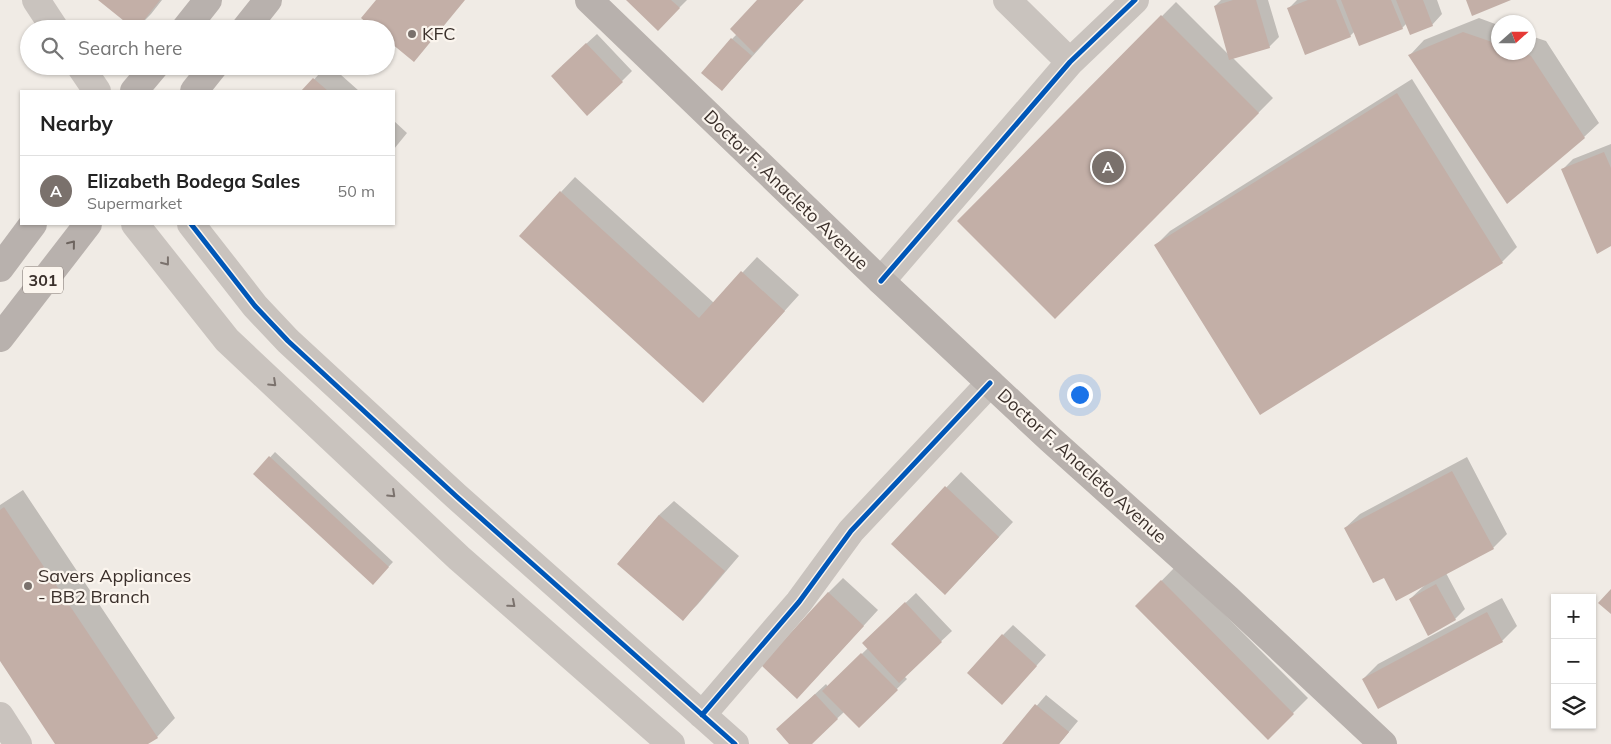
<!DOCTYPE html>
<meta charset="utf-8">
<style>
body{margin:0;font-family:Mulish,sans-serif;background:#f2f2f2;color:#222}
.controls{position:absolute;right:15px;bottom:15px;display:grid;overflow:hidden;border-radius:0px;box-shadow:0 1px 4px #0004}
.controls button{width:45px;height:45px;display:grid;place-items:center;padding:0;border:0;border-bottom:1px solid #e0e0e0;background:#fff;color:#222;font:25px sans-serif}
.compass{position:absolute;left:1491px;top:15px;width:45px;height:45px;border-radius:50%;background:#fff;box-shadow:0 1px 4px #0004;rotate:69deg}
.you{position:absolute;left:1079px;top:394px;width:18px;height:18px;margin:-12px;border:4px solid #fff;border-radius:50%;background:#1a73e8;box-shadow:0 0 0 8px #1a73e833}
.badge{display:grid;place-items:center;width:32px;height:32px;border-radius:50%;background:#7a716c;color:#fff;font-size:16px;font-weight:700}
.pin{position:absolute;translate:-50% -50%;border:2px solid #fff;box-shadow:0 1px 5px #0006}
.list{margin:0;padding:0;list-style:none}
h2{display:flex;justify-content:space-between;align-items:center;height:65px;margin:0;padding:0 20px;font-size:21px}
h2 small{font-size:16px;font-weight:400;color:#767676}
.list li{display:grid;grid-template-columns:32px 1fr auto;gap:15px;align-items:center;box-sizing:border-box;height:70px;padding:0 20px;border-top:1px solid #e0e0e0}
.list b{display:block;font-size:19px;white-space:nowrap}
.list p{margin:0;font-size:16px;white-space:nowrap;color:#767676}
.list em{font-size:16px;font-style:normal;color:#767676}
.icon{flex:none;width:28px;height:28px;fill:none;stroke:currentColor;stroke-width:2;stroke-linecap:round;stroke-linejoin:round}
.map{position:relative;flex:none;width:1611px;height:744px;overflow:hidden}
.search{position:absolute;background:#fff;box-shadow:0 1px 4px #0004;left:20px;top:20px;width:375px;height:55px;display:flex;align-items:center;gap:12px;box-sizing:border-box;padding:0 18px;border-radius:28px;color:#767676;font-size:19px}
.panel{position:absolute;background:#fff;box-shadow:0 1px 4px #0004;left:20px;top:90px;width:375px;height:135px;border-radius:0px}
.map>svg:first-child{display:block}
.shadow{fill:#0003}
.building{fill:#c3afa7}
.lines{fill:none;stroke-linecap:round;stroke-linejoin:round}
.minor{stroke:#c9c3be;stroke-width:28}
.major{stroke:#b8b1ad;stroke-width:28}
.cycleway-casing{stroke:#fbf5ee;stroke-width:8}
.cycleway{stroke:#0057b8;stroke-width:5}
.oneway{stroke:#6d645f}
.oneway2{stroke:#7b726d}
.poi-dot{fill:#7a716c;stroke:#fbf5ee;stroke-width:2}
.labels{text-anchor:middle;stroke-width:4.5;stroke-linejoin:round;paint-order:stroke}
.shield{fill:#fbf5ee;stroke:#756b66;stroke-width:1}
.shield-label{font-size:16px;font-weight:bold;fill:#3b302b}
.poi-label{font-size:18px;fill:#3b302b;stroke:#fbf5ee;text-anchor:start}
.street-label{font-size:18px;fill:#3b302b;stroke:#fbf5ee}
</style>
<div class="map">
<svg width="1611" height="744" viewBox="0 0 1611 744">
<rect width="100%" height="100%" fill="#f0ebe5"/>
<path class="shadow" d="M 100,0 L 162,0 L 151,14 L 136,29 Z
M 627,0 L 687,0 L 658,29 Z
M 759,0 L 803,0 L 732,79 L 732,39 L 737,34 Z
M 1221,0 L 1268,0 L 1279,37 L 1269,47 L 1233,58 L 1273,98 L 1055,318 L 959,221 L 1176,2 L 1229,55 L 1215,6 Z
M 1297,0 L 1437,0 L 1442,14 L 1432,25 L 1407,23 L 1402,28 L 1355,31 L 1350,36 L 1288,9 Z
M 1479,18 L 1498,25 L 1498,52 L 1528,52 L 1528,35 L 1546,41 L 1599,123 L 1584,137 L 1410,55 L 1424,40 Z
M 597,34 L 632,71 L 622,81 L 562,66 Z
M 326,66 L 331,66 L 359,91 L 304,91 Z
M 1412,79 L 1517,247 L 1502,262 L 1260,413 L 1156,245 L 1170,231 Z
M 394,121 L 407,133 L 394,149 Z
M 1611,144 L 1611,244 L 1563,169 L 1573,159 Z
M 575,177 L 714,303 L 757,257 L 799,295 L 703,401 L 561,192 Z
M 275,452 L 393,562 L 373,583 L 255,474 Z
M 1467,457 L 1507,534 L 1493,548 L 1446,573 L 1465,609 L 1455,619 L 1410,599 L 1425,585 L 1385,576 L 1345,528 L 1360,514 Z
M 961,472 L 1013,522 L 960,579 L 893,544 Z
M 23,490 L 175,718 L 157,737 L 146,744 L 57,744 L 0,659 L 0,505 Z
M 674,501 L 739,556 L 698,604 L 683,619 L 618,564 L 659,515 Z
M 1176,566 L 1308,698 L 1268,738 L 1137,606 Z
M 843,578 L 878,610 L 812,682 L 828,593 Z
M 916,593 L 952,631 L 904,676 L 907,679 L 859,726 L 844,712 L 810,744 L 791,744 L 788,719 L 826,684 L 828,687 L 868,648 L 874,633 Z
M 1502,598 L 1517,626 L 1502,641 L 1363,679 L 1378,664 Z
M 1013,625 L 1046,655 L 1012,693 L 1003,635 Z
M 1046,695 L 1078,721 L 1059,744 L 1004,744 Z"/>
<path class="building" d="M 98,0 L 160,0 L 137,29 L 134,29 Z
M 376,0 L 465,0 L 414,62 L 386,39 L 386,29 L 374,29 L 361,18 Z
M 626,0 L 671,0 L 680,8 L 658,31 Z
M 757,0 L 804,0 L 754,53 L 730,29 Z
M 1233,0 L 1256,0 L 1270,48 L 1229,60 L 1214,6 Z
M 1308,0 L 1336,0 L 1351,37 L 1305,55 L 1287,8 Z
M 1341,0 L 1391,0 L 1403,29 L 1359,46 Z
M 1396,0 L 1423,0 L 1433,26 L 1410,35 Z
M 1466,0 L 1511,0 L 1472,16 Z
M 1161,15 L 1259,113 L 1055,319 L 957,221 Z
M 1463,32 L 1498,44 L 1498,52 L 1521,52 L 1531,56 L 1585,138 L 1507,204 L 1408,55 Z
M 731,38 L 752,56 L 722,91 L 701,73 Z
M 586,43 L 623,82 L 587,116 L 551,76 Z
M 313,78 L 328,91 L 301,91 Z
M 1397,93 L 1503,263 L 1260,415 L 1154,245 Z
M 1604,152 L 1611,168 L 1611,246 L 1597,254 L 1561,169 Z
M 560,191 L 699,318 L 741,271 L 785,311 L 703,403 L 519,236 Z
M 269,456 L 389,567 L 373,585 L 253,474 Z
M 1452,471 L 1494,549 L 1396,601 L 1384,578 L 1373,583 L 1344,528 Z
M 945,486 L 999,537 L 945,595 L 891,544 Z
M 4,507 L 158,738 L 148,744 L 55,744 L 0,661 L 0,510 Z
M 659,515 L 725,571 L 683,621 L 617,564 Z
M 1161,580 L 1294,714 L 1268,740 L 1135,606 Z
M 1436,584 L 1456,620 L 1428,636 L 1409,599 Z
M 1611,589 L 1611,614 L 1598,603 Z
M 828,592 L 864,626 L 797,699 L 761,665 Z
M 905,602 L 942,642 L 899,683 L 862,643 Z
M 1487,612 L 1503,642 L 1378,709 L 1362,679 Z
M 1002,634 L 1037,666 L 1002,705 L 967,673 Z
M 861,653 L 898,690 L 859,728 L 822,691 Z
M 815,694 L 838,719 L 812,744 L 789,744 L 776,729 Z
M 1035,704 L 1069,732 L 1059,744 L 1002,744 Z"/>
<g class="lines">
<path class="minor" d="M 36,0 L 55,29
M 1007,0 L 1070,62
M 80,66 L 97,91
M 135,224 L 227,340 L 459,558 L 671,744
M 191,224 L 255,306 L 288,341 L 456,496 L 735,744
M 881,281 L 1070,62 L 1135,0
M 702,715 L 799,602 L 851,531 L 990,383
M 0,716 L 18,744"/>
<path class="major" d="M 589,0 L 881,281 L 1050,439 L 1228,599 L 1383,744
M 185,29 L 208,0
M 245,29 L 268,0
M 134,91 L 155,66
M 194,91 L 214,66
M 0,268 L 33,224
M 0,338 L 88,224"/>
<g class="cycleway-casing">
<path id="cycleway" d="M 191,224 L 255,306 L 288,341 L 456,496 L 735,744
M 881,281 L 1070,62 L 1135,0
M 702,715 L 799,602 L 851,531 L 990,383"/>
</g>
<use href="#cycleway" class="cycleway"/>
</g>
<defs><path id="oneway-chevron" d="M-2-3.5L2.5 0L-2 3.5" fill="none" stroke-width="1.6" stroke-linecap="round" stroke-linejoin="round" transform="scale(1.25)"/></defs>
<use class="oneway" href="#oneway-chevron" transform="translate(72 244) rotate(-51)"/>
<g class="oneway2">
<use href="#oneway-chevron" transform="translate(166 262) rotate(52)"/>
<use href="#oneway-chevron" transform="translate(273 383) rotate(43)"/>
<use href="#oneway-chevron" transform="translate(392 494) rotate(43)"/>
<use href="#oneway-chevron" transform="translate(512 604) rotate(41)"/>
</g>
<g class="poi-dot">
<circle cx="412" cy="34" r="5"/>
<circle cx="28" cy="586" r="5"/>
</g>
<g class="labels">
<rect class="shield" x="23" y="266.5" width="40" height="27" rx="4"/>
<g class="shield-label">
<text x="43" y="286">301</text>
</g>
<g class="poi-label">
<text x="422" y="40">KFC</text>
<text x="38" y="582">Savers Appliances<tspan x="38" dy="21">- BB2 Branch</tspan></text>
</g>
<g class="street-label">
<text transform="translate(786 190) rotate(44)" y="6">Doctor F. Anacleto Avenue</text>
<text transform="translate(1082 466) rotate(42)" y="6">Doctor F. Anacleto Avenue</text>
</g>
</g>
</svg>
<div class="controls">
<button>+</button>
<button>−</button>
<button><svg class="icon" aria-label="layers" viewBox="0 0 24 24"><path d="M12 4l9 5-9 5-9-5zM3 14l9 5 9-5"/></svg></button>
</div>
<svg class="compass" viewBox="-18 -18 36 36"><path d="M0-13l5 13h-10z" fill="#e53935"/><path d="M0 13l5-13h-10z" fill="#767676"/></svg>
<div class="you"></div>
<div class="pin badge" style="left:1108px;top:167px">A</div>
<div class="search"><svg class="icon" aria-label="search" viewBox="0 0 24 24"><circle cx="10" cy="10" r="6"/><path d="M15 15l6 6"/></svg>Search here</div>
<section class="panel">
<h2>Nearby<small></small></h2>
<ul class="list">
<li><span class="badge">A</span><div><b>Elizabeth Bodega Sales</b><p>Supermarket</p></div><em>50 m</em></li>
</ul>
</section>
</div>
